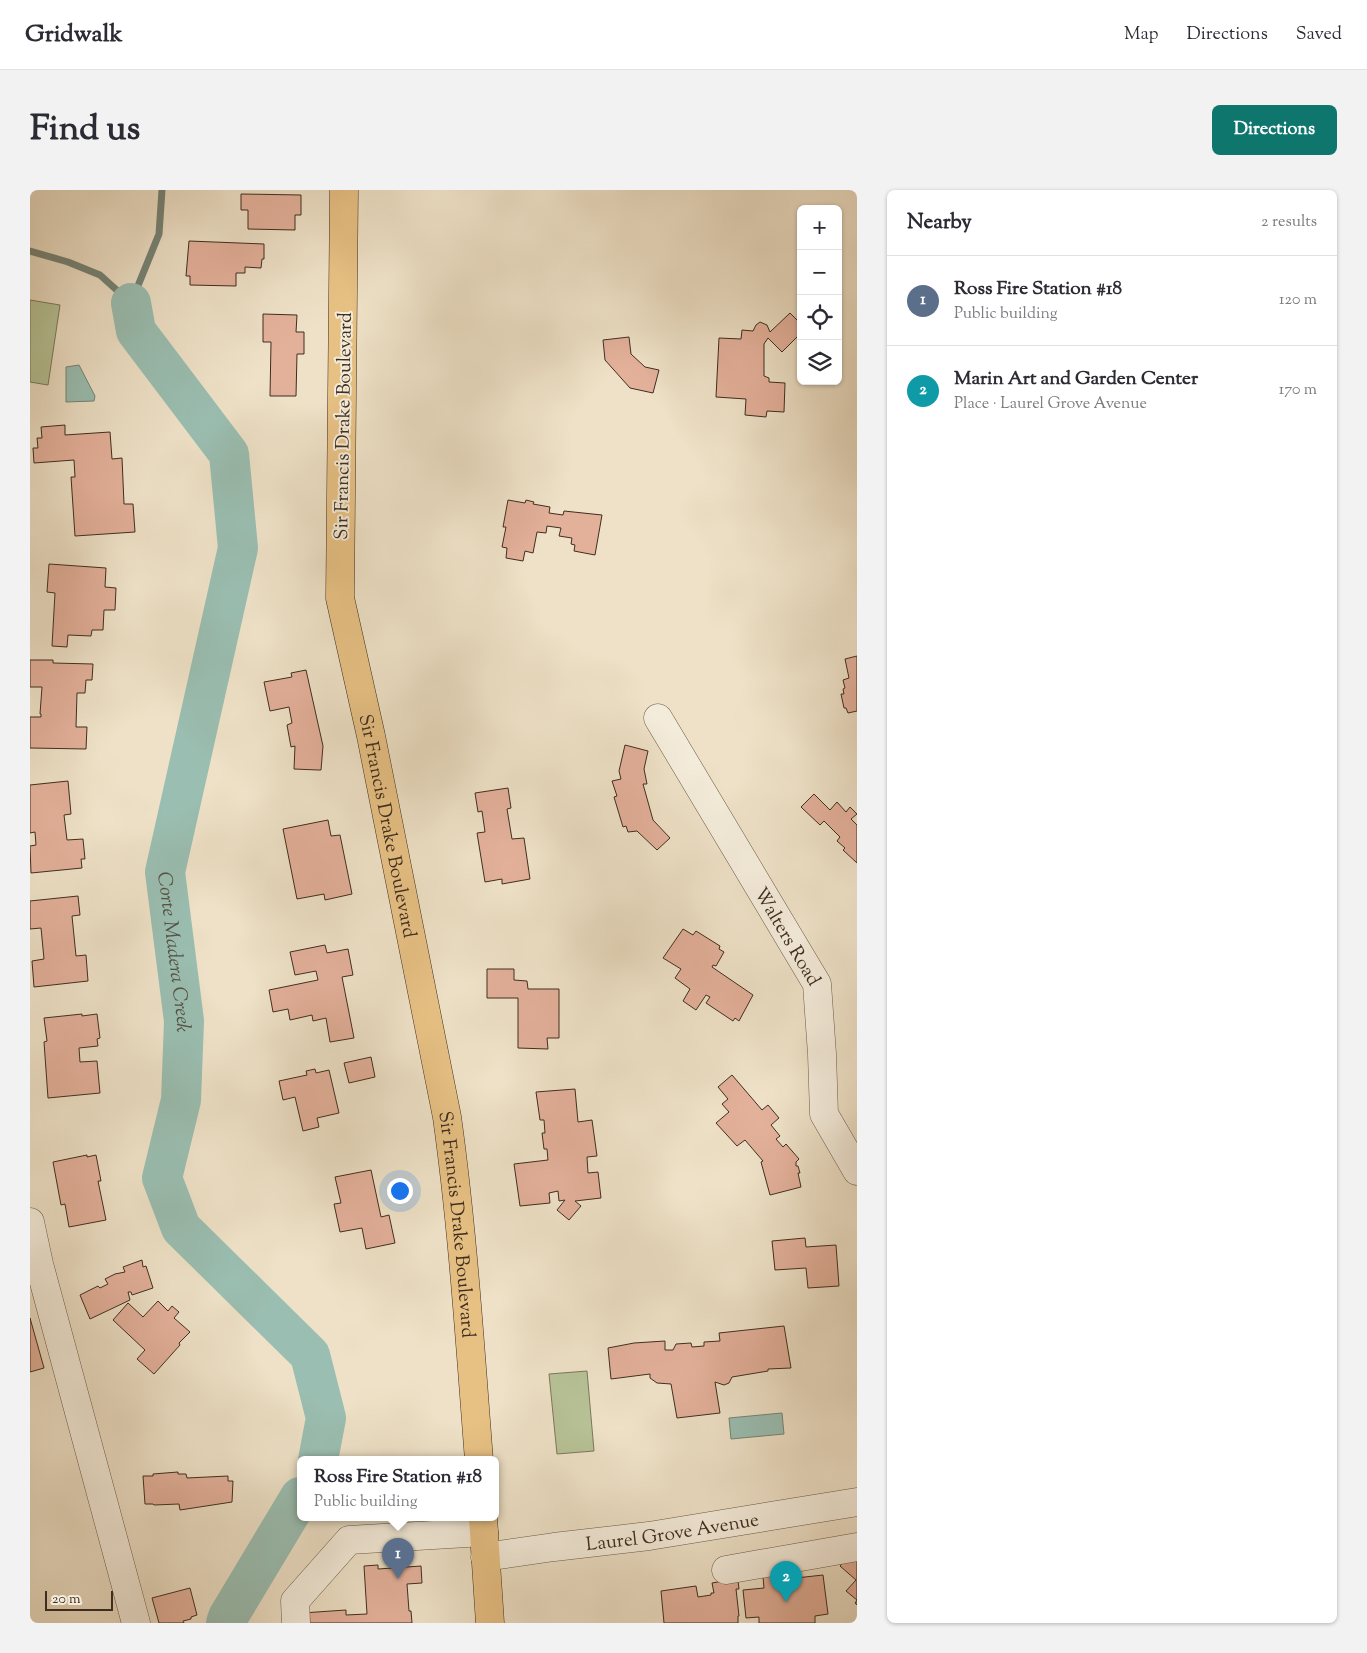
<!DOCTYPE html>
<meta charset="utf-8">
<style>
body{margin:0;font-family:"Sorts Mill Goudy",serif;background:#f2f2f3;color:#2b2b33}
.controls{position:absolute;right:15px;top:15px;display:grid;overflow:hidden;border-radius:8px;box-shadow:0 1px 4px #0004}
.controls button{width:45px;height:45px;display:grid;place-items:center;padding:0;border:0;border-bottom:1px solid #e1e1e2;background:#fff;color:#2b2b33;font:25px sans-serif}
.scale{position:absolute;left:15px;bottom:12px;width:68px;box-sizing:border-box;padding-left:5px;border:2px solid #3f2e20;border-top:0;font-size:14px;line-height:18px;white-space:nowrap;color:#3f2e20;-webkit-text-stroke:4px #f4ecdb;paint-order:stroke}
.you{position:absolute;left:369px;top:1000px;width:18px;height:18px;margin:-12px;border:4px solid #fff;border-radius:50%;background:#1a73e8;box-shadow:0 0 0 8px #1a73e833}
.badge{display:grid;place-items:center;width:32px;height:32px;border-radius:50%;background:#0f766e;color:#fff;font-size:16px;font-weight:700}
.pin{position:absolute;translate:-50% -41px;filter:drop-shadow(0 1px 2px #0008)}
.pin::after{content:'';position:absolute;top:26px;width:18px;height:15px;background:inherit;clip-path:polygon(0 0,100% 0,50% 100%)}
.popup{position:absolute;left:267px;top:1266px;width:202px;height:65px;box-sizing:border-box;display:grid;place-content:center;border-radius:8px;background:#fff;filter:drop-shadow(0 1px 4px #0005);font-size:16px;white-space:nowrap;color:#7c7c81}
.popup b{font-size:19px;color:#2b2b33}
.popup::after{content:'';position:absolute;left:50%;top:100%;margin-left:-10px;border:10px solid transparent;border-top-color:#fff}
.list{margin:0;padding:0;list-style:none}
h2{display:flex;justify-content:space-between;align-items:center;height:65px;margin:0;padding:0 20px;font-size:21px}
h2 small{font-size:16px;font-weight:400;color:#7c7c81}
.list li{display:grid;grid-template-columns:32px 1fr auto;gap:15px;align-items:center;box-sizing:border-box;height:90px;padding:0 20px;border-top:1px solid #e1e1e2}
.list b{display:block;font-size:19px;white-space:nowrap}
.list p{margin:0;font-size:16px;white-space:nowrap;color:#7c7c81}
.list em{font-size:16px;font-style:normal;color:#7c7c81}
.icon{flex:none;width:28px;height:28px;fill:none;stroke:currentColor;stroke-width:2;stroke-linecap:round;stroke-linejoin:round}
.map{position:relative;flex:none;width:827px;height:1433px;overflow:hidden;border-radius:8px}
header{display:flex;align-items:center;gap:30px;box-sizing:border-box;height:70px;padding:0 25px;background:#fff;border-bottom:1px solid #e1e1e2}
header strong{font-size:24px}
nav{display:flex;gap:28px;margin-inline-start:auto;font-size:18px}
.intro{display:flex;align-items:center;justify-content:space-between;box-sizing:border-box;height:120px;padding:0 30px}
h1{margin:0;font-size:35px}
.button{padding:12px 22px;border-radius:8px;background:#0f766e;color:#fff;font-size:18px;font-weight:700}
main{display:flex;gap:30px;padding:0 30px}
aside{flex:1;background:#fff;border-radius:8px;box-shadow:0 1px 4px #0004}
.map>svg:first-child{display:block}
.green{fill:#b7c397;stroke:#7b785c}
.water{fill:#9abeb1;stroke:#768477}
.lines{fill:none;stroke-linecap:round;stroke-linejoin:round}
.stream{stroke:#768477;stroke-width:7}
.river{stroke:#9abeb1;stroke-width:40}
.building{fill:#e3b09a;stroke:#3f2e20}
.minor-casing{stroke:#6b5b4a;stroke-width:29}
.major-casing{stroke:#3f2e20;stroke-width:29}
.minor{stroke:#f4ecdb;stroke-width:28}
.major{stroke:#e7c084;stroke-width:28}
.labels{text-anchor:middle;stroke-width:4;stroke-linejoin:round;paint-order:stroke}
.street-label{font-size:19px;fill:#3f2e20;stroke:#f4ecdb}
.water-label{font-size:20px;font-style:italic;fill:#565244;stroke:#f4ecdb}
</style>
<header>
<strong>Gridwalk</strong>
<nav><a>Map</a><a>Directions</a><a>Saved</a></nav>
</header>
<div class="intro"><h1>Find us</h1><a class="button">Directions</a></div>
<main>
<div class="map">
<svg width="827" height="1433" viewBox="0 0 827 1433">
<rect width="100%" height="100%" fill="#eee1c7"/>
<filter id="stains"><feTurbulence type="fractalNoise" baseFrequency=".004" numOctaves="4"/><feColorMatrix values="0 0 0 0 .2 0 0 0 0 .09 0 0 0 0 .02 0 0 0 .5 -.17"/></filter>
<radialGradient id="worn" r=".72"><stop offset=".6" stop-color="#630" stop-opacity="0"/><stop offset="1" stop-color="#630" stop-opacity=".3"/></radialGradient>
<path class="green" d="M 0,110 L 30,115 L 18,195 L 0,192 Z
M 557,1181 L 564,1261 L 527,1264 L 519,1184 Z"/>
<path class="water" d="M 49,175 L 65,206 L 64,211 L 36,212 L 36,177 Z
M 752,1223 L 754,1244 L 701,1249 L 699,1228 Z"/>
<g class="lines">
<path class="stream" d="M 0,61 L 38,72 L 70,85 L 101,113 L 129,44 L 132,0"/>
<g class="river">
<path id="s1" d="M 101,113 L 106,141 L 199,264 L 208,358 L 135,682 L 154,831 L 151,910 L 132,988 L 151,1038 L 280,1165 L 296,1228 L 288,1270"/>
<path d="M 196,1433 L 198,1427 L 270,1307"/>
</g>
</g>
<path class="building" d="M 211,4 L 271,5 L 271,25 L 265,25 L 265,40 L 218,39 L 218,20 L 211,20 Z
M 159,51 L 234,54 L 234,69 L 232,69 L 231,78 L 215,77 L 215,83 L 206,83 L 206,96 L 160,95 L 160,86 L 156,86 Z
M 760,123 L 771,134 L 771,143 L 752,162 L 738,148 L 734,154 L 734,186 L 739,188 L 739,192 L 755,193 L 754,222 L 737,221 L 736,227 L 715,225 L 716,209 L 686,207 L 689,148 L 711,149 L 712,140 L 723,141 L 726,135 L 730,132 L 737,135 L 740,142 Z
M 233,124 L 267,125 L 266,142 L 274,142 L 274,164 L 267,164 L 266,206 L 240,206 L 241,152 L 233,152 Z
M 599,147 L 601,164 L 615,177 L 629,180 L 623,203 L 600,198 L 575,170 L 573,150 Z
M 35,235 L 35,245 L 80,242 L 82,269 L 92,268 L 94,314 L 103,314 L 105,342 L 45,346 L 41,287 L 45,287 L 44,270 L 4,273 L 3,258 L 8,258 L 7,248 L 12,248 L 11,237 Z
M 478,310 L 495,313 L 496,310 L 504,312 L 503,314 L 520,317 L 519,323 L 533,325 L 534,321 L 572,325 L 565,365 L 544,361 L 545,355 L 541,354 L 542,348 L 529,346 L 531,338 L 517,336 L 516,343 L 507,342 L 503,363 L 495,361 L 493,371 L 476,368 L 477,358 L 472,357 L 476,337 L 473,337 Z
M 19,374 L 76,378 L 75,397 L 86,398 L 85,420 L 74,420 L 73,440 L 62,440 L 61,446 L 38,445 L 37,457 L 22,456 L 25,403 L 17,402 Z
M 827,466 L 827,521 L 818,523 L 816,518 L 814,518 L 811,504 L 814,504 L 813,499 L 815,498 L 813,490 L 819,488 L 815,469 Z
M 0,470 L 23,470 L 23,473 L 63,474 L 62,490 L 56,490 L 55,503 L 47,503 L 46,537 L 57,537 L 56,559 L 0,558 L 0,527 L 11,527 L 11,524 L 10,524 L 12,497 L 0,497 Z
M 276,480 L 293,556 L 291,580 L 288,580 L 264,579 L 265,556 L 261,557 L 257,535 L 262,533 L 259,517 L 240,521 L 234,492 L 262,487 L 261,483 Z
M 595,555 L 618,561 L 614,579 L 617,594 L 613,594 L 623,630 L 640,648 L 627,660 L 607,641 L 598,642 L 596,636 L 593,637 L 584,607 L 587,606 L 582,591 L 591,589 L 589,581 Z
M 38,591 L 41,624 L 34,625 L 37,650 L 53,649 L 55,669 L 51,669 L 52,678 L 1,683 L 0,656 L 6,655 L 5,642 L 0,643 L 0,595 Z
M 478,598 L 481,618 L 477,619 L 482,649 L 494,648 L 500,689 L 472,694 L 472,689 L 455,692 L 447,643 L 455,642 L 452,621 L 448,622 L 445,603 Z
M 784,604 L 800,620 L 807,612 L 816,622 L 820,617 L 827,624 L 821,629 L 827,635 L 827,673 L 813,660 L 815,658 L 807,651 L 810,647 L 794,631 L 790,635 L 771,617 Z
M 298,630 L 301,646 L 310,645 L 322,704 L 295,710 L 294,704 L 267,709 L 253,639 Z
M 48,706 L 50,725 L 42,726 L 46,766 L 56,765 L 58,791 L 4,797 L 2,771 L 14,769 L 11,738 L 0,739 L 0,711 Z
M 653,739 L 663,745 L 666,741 L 690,756 L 689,759 L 694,762 L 686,776 L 683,775 L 682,777 L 723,805 L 709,831 L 705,828 L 703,831 L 676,813 L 680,807 L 676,805 L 666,820 L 653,811 L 660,799 L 645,788 L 651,779 L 633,768 Z
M 295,755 L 297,763 L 318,759 L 323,785 L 312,787 L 324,848 L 300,852 L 296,828 L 283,831 L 282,825 L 260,830 L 258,819 L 243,822 L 239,800 L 288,790 L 286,781 L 265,785 L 260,762 Z
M 457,779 L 484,779 L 484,790 L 497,791 L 498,799 L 529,799 L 529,848 L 517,848 L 518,859 L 488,858 L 488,808 L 457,808 Z
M 52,824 L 52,826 L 67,824 L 70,848 L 67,849 L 68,856 L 49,858 L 50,872 L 67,871 L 70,903 L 18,908 L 14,852 L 17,851 L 14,828 Z
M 341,867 L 345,887 L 319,893 L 314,873 Z
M 285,879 L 286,883 L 299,880 L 309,923 L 287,928 L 289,937 L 273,941 L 265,907 L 253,910 L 249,891 L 277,885 L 276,881 Z
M 702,885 L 732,920 L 738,915 L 749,928 L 741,935 L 750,946 L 746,949 L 753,957 L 756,954 L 769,969 L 766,972 L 766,976 L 768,976 L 770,983 L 768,983 L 771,997 L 740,1005 L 731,972 L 733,971 L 715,950 L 707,956 L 686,933 L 699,922 L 692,914 L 698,909 L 688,897 Z
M 545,899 L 548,932 L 562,930 L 567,966 L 557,967 L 558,983 L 568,982 L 571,1008 L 545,1011 L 551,1016 L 539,1030 L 527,1020 L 535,1010 L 529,1011 L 528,1001 L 519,1003 L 520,1013 L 490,1016 L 484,974 L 518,970 L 517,959 L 514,959 L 512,943 L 515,943 L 514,930 L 510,930 L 506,902 Z
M 57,965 L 57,967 L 66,965 L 71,991 L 68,991 L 76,1030 L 39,1037 L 35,1014 L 31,1015 L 23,972 Z
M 341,980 L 351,1027 L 359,1025 L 365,1053 L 336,1059 L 332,1038 L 310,1042 L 304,1014 L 311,1013 L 305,987 Z
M 775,1048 L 776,1057 L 806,1055 L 809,1096 L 778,1098 L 776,1078 L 745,1080 L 742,1051 Z
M 112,1070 L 113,1077 L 116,1076 L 123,1098 L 102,1105 L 101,1102 L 98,1102 L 100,1110 L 60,1129 L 50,1105 L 68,1096 L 70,1098 L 78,1094 L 75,1089 L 85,1084 L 95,1082 L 93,1077 Z
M 128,1111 L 138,1121 L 142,1116 L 149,1122 L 144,1128 L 160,1142 L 149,1153 L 150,1155 L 124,1184 L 107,1169 L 115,1160 L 83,1130 L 98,1113 L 113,1127 Z
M 0,1128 L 14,1178 L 0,1182 Z
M 754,1136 L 761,1178 L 738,1179 L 738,1181 L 702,1187 L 699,1193 L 694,1195 L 685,1192 L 690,1223 L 647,1228 L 641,1194 L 627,1193 L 620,1188 L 620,1184 L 581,1189 L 578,1158 L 604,1153 L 635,1151 L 635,1160 L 643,1160 L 646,1154 L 661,1153 L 662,1157 L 674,1156 L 674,1152 L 690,1151 L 689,1143 Z
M 148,1282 L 148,1284 L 156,1284 L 157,1288 L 198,1286 L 198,1291 L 203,1291 L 202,1312 L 150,1320 L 149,1314 L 124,1315 L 123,1314 L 115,1314 L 113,1286 L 123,1286 L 123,1284 Z
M 827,1365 L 827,1415 L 825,1413 L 827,1410 L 816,1401 L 826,1390 L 810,1376 L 819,1366 Z
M 348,1375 L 348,1379 L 391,1376 L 392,1393 L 377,1394 L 379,1421 L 381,1421 L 382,1433 L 272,1433 L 272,1423 L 316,1420 L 316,1425 L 337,1424 L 334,1376 Z
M 756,1384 L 757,1389 L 793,1385 L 798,1424 L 785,1426 L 785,1433 L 729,1433 L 729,1427 L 716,1428 L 713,1400 L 734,1398 L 733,1387 Z
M 693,1391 L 708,1391 L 709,1399 L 706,1399 L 709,1426 L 708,1426 L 708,1433 L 634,1433 L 631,1401 L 666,1396 L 668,1407 L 681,1405 L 681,1403 L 684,1403 L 682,1393 Z
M 160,1398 L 167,1425 L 161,1427 L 161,1429 L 153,1431 L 154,1433 L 129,1433 L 122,1408 Z"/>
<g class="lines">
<g class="minor-casing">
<g id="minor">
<path id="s2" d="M 628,528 L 787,794 L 792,864 L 794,924 L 827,981"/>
<path d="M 0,1032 L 9,1074 L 106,1433"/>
<path id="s3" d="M 455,1367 L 524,1357 L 619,1346 L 827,1312"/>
<path d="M 696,1380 L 827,1357"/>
<path d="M 266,1433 L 265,1411 L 319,1350 L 454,1342"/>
</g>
</g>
<g class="major-casing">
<g id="major">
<path id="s4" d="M 314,0 L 310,408 L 341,546 L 417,927 C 433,1041 440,1156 449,1270"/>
<path d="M 453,1328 L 460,1433"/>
</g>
</g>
<use href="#minor" class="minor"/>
<use href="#major" class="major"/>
</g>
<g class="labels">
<g class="street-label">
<text transform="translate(312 236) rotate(-89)" y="7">Sir Francis Drake Boulevard</text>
<text dy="7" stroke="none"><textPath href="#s4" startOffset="641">Sir Francis Drake Boulevard</textPath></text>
<text dy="7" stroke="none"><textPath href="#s2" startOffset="254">Walters Road</textPath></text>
<text dy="7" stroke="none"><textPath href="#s4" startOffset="1046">Sir Francis Drake Boulevard</textPath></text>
<text dy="7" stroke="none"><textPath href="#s3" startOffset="189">Laurel Grove Avenue</textPath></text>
</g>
<g class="water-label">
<text dy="7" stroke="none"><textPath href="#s1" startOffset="690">Corte Madera Creek</textPath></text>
</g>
</g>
<rect width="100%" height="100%" filter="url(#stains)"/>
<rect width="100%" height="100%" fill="url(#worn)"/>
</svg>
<div class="controls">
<button>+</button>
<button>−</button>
<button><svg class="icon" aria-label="locate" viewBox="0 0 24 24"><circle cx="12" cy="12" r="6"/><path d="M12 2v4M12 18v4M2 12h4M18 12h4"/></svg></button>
<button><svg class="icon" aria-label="layers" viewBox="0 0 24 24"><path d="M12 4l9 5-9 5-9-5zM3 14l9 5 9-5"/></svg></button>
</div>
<div class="scale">20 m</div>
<div class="you"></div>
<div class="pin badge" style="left:368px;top:1389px;background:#5c6f8a">1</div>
<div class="popup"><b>Ross Fire Station #18</b>Public building</div>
<div class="pin badge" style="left:756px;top:1412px;background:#0f9aa8">2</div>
</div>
<aside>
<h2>Nearby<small>2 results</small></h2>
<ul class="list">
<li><span class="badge" style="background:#5c6f8a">1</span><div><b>Ross Fire Station #18</b><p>Public building</p></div><em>120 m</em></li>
<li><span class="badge" style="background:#0f9aa8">2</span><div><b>Marin Art and Garden Center</b><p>Place · Laurel Grove Avenue</p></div><em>170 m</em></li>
</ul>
</aside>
</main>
